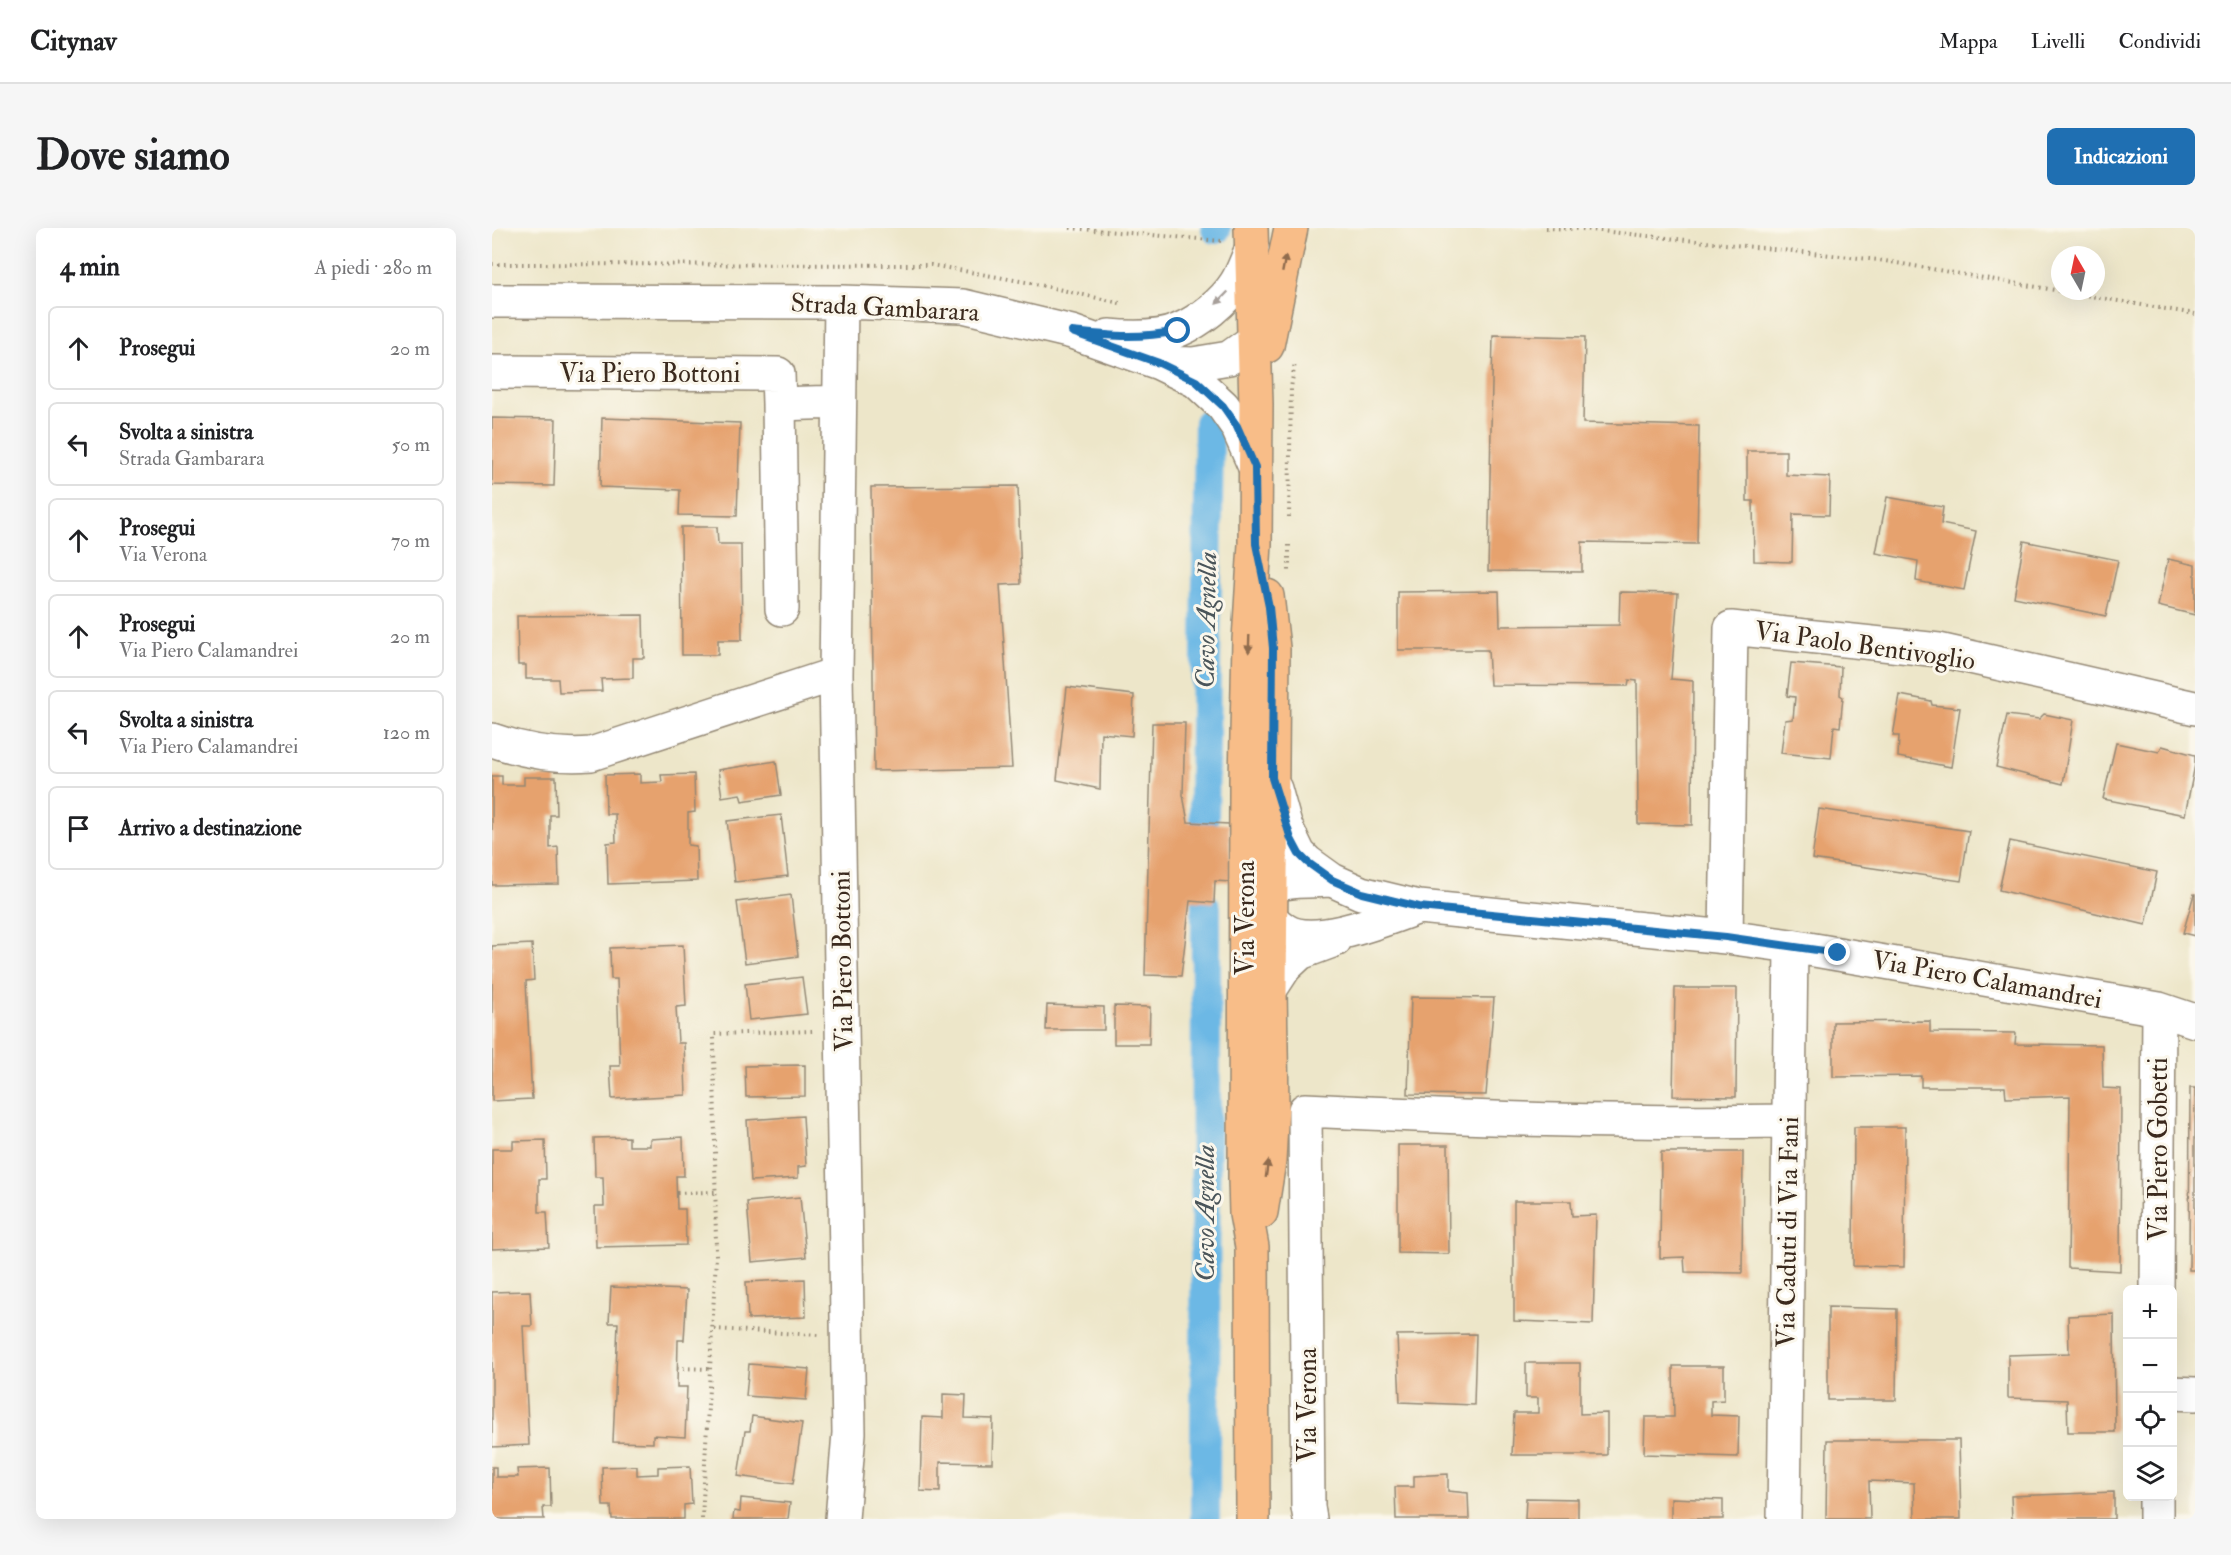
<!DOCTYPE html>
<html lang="it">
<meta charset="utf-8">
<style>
body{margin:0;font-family:"IM FELL Double Pica",serif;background:#f6f6f6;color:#202124}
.controls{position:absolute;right:18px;bottom:18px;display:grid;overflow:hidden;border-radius:9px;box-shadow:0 6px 24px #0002}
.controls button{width:54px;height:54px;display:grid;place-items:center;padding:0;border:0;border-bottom:2px solid #e0e0e0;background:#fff;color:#202124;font:30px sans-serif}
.compass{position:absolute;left:1559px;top:18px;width:54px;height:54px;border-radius:50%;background:#fff;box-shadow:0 6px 24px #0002;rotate:351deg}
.stop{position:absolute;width:18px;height:18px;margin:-14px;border:4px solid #1f6fb2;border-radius:50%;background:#fff}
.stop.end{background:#1f6fb2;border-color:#fff;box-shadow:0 2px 6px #0008}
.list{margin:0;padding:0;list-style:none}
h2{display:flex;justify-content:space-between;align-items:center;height:78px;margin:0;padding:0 24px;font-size:26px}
h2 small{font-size:20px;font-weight:400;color:#757577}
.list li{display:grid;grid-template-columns:39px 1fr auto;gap:18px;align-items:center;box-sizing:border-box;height:84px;margin:0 12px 12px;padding:0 12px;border:2px solid #e0e0e0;border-radius:9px}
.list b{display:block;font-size:22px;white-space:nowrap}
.list p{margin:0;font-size:20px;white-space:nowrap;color:#757577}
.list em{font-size:20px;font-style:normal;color:#757577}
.icon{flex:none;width:33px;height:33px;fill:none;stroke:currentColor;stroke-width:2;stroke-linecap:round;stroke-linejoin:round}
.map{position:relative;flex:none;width:1703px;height:1291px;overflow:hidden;border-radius:9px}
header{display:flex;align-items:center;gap:36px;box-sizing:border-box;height:84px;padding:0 30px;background:#fff;border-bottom:2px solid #e0e0e0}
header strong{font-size:28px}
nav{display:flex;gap:33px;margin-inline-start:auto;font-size:21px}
.intro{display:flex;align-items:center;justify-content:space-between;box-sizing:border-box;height:144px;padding:0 36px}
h1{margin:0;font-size:42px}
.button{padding:15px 27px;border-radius:9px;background:#1f6fb2;color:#fff;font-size:21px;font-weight:700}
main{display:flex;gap:36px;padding:0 36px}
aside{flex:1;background:#fff;border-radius:9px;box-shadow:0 6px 24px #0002}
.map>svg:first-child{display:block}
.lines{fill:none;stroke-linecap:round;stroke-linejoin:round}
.canal{stroke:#6cb8e5;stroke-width:30}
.building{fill:#e6a26e}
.minor-casing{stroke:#948874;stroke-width:36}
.major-casing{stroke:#948874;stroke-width:36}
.path{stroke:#948874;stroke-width:4;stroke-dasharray:1.5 4.5;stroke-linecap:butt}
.minor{stroke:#fff;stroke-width:33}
.major{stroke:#f8bd88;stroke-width:33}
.oneway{fill:#906c4e}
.oneway2{fill:#a79f9a}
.route{stroke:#1f6fb2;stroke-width:8}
.labels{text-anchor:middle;stroke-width:6;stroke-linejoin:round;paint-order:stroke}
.street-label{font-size:26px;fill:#3b2a1e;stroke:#fbf7ec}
.water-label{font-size:27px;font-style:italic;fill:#4a555a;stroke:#fbf7ec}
</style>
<header>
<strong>Citynav</strong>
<nav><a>Mappa</a><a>Livelli</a><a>Condividi</a></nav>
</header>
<div class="intro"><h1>Dove siamo</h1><a class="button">Indicazioni</a></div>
<main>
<aside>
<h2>4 min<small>A piedi · 280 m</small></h2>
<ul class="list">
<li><svg class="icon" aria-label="ahead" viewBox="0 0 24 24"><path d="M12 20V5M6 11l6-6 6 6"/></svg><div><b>Prosegui</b></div><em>20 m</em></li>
<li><svg class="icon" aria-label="left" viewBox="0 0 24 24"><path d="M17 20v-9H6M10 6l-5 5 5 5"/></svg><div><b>Svolta a sinistra</b><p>Strada Gambarara</p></div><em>50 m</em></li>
<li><svg class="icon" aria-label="ahead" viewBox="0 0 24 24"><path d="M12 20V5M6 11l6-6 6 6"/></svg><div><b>Prosegui</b><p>Via Verona</p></div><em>70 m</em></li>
<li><svg class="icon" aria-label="ahead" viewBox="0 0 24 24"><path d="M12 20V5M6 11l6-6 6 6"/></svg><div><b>Prosegui</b><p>Via Piero Calamandrei</p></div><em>20 m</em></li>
<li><svg class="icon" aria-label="left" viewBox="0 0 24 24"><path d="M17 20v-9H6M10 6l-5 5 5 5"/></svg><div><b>Svolta a sinistra</b><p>Via Piero Calamandrei</p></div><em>120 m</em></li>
<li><svg class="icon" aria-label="arrive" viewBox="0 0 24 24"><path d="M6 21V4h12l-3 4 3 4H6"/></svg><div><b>Arrivo a destinazione</b></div></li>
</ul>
</aside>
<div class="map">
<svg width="1703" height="1291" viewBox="0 0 1703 1291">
<rect width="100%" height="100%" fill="#fbf7ec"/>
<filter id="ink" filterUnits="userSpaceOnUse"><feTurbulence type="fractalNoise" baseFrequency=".0167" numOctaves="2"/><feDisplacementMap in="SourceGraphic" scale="12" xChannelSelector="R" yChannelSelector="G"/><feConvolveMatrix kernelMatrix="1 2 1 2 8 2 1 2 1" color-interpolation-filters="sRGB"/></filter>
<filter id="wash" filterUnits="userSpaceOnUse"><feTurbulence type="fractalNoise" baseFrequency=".008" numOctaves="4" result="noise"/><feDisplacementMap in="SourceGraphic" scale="24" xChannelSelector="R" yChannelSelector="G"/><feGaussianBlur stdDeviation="1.35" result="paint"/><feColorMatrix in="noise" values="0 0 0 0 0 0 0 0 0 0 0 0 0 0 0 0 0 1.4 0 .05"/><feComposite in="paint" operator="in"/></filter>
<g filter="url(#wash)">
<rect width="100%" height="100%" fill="#ede6c9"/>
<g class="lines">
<path class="canal" d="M 724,1 L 724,0
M 712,588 L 717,195
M 713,1291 L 714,680"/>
</g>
<g id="blocks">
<path class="building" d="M 1001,107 L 1093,109 L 1091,195 L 1207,198 L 1205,316 L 1090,314 L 1090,344 L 996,343 Z
M 0,190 L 64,191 L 62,258 L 0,257 Z
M 110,190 L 248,195 L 245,288 L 187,287 L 188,262 L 108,259 Z
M 1255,223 L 1294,223 L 1294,247 L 1338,249 L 1337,287 L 1301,286 L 1300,334 L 1262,333 L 1261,273 L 1255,273 Z
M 526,258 L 529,356 L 508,357 L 520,540 L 382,543 L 379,259 Z
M 1395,269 L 1451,279 L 1449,296 L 1484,303 L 1472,362 L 1424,353 L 1426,333 L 1384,325 Z
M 189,299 L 225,299 L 226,316 L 249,316 L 250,412 L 226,412 L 226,427 L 190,427 Z
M 1532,313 L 1626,332 L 1614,388 L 1522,369 Z
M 1676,331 L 1703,337 L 1703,387 L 1666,378 Z
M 1007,363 L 1008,398 L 1127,397 L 1128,364 L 1186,365 L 1179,451 L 1201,453 L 1200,597 L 1146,596 L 1145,453 L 1137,452 L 1136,458 L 998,457 L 996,422 L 906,422 L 906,364 Z
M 151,387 L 152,430 L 141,430 L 141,450 L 109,451 L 110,463 L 67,464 L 66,451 L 34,451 L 34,437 L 26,437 L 25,388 Z
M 1299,435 L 1349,439 L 1348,467 L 1351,469 L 1348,499 L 1342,498 L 1339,530 L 1289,525 L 1293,492 L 1301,491 L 1303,469 L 1295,468 Z
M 575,459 L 642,467 L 640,508 L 609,505 L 608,561 L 565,552 Z
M 1408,467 L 1439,473 L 1440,477 L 1468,480 L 1459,539 L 1406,529 L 1407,508 L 1401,508 Z
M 1552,486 L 1581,492 L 1571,556 L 1504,539 L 1515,487 L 1547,491 Z
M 660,495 L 693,495 L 691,567 L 696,594 L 737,596 L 739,654 L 723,653 L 722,675 L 698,673 L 689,748 L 653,747 Z
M 1624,515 L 1667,524 L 1670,518 L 1703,527 L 1703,537 L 1693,587 L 1611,571 Z
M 284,533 L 289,567 L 250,573 L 248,566 L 230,569 L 226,542 Z
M 148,546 L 148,555 L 170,554 L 169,547 L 202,546 L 203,584 L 196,585 L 196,617 L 204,618 L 205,653 L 116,656 L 115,615 L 124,614 L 123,586 L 114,586 L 113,547 Z
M 0,548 L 10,548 L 10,557 L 32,557 L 32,549 L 64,549 L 65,587 L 58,587 L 58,620 L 66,619 L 67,656 L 0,657 Z
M 1327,581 L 1477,603 L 1469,653 L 1320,631 Z
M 289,587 L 296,648 L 243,654 L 235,593 Z
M 1518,613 L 1665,644 L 1654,697 L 1507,662 Z
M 1702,666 L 1703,666 L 1703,708 L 1691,705 Z
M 299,667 L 306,728 L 253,735 L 245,674 Z
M 40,716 L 42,752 L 34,753 L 40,871 L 0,873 L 0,718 Z
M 191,717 L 194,778 L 184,779 L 186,815 L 192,815 L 194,867 L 120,871 L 118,838 L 128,838 L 125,751 L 119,751 L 118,720 Z
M 310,749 L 315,786 L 257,792 L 253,756 Z
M 1183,760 L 1245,760 L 1244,869 L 1181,868 Z
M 919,769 L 1002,770 L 994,867 L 916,866 Z
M 555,777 L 612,779 L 612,802 L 554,802 Z
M 622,778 L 658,779 L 657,816 L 622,816 Z
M 1438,793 L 1438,804 L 1524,805 L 1523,816 L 1610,817 L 1611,860 L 1629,861 L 1628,1043 L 1576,1040 L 1578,868 L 1514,870 L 1513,859 L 1429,859 L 1429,848 L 1341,849 L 1341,794 Z
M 313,837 L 313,868 L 254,869 L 253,838 Z
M 1698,860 L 1703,860 L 1703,1042 L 1697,1042 Z
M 311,888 L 314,938 L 306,939 L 306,950 L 259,953 L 255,892 Z
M 1362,899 L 1413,899 L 1412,1039 L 1361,1038 Z
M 137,909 L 137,918 L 158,918 L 158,911 L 191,909 L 192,948 L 184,948 L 185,981 L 193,981 L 194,1017 L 104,1019 L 103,978 L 112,978 L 111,949 L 103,949 L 102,910 Z
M 53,912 L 54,951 L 47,951 L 47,984 L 55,984 L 57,1019 L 0,1021 L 0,921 L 21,921 L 21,913 Z
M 906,917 L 956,917 L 957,1026 L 906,1025 Z
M 1169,924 L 1251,924 L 1250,1045 L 1193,1044 L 1192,1029 L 1168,1030 Z
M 308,969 L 314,1029 L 260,1034 L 255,974 Z
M 1022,973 L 1079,973 L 1080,988 L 1104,987 L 1101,1096 L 1022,1093 Z
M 313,1051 L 314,1089 L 256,1091 L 254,1054 Z
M 119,1059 L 195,1062 L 192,1112 L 186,1112 L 185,1159 L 195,1159 L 193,1209 L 161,1207 L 161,1215 L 121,1214 L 126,1095 L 117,1095 Z
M 38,1063 L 40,1098 L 31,1098 L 37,1217 L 0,1219 L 0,1064 Z
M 1336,1079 L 1405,1081 L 1404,1172 L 1336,1172 Z
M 1622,1086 L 1623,1204 L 1576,1204 L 1575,1172 L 1516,1170 L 1516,1127 L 1577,1125 L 1576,1088 Z
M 984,1106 L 982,1177 L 908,1174 L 905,1107 Z
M 1034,1135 L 1088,1135 L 1088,1186 L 1115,1185 L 1115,1227 L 1020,1227 L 1022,1185 L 1046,1185 L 1046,1170 L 1034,1170 Z
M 257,1136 L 317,1141 L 314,1172 L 254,1168 Z
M 1181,1138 L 1232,1138 L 1232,1172 L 1219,1173 L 1219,1187 L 1247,1188 L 1246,1229 L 1152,1226 L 1153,1189 L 1182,1189 Z
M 451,1166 L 474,1167 L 473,1190 L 501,1191 L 500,1235 L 448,1234 L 448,1264 L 428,1263 L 430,1189 L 451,1190 Z
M 260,1188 L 310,1195 L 301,1256 L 246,1248 L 253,1203 L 258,1203 Z
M 1335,1212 L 1467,1212 L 1469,1291 L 1423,1291 L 1422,1255 L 1377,1253 L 1378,1291 L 1334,1291 Z
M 145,1238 L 145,1247 L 166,1246 L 166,1239 L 198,1238 L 200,1276 L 192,1277 L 192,1291 L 120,1291 L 119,1278 L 111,1278 L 110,1239 Z
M 0,1239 L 4,1239 L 4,1249 L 26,1249 L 25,1241 L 58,1240 L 59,1279 L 51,1279 L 52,1291 L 0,1291 Z
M 956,1246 L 956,1263 L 976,1265 L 977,1291 L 904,1291 L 903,1259 L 922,1259 L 922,1248 Z
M 1622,1264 L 1622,1291 L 1520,1291 L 1519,1268 Z
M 249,1270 L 298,1275 L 296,1291 L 241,1291 L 242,1283 L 248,1284 Z
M 1034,1270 L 1086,1271 L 1086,1291 L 1033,1291 Z
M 1179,1270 L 1231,1272 L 1231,1291 L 1179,1291 Z"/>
</g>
</g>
<g filter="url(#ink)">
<use href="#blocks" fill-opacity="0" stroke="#948874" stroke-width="1.5"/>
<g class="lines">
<g class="minor-casing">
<path id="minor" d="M 0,73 L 349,74 L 471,78 L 580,104 L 667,135 L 704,153 L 731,178 L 745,198 L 763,239
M 349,74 L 344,446 L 357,1205 L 350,1291
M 617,108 C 639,110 667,111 687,102 C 708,93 732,74 744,55 C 751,44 755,31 760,20
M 672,135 L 701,136 L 737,130 L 762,112
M 0,144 L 286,146 L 287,176 L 347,174
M 287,176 L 290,381
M 0,512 C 32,523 65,529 99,526 L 344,446
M 783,561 L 793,597 L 807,626 L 815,634 L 840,652 L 869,665 L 927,679 L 1234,709 L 1299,718 L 1667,781 L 1703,793
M 768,670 C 773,682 781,695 793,702 C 822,721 896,690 927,679
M 765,682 C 766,646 816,655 840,652
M 1234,709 L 1239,400 L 1447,422 L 1703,480
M 778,762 L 793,739 L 808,725 L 843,712
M 1665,1062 L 1667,781
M 1680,1165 L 1703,1166
M 818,1291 L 816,1279 L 813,882 C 974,890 1135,896 1297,893
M 1292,1291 L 1299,718
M 1664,1291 L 1664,1268"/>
</g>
<g class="major-casing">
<path id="major" d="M 759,0 L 764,176 L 763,316 L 757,412 L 754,553 L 753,951 L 754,986 L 760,1019 L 761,1291
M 775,118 L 799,0
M 769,984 L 777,933 L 780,876 L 778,762 L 781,420 L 775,368"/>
</g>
<path class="path" d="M 578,0 L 730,13
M 1054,0 L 1089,1 L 1387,32 L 1703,86
M 0,36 L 439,37 L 539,55 L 632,76
M 797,289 L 799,160 L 803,134
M 797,317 L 797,346
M 185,965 L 223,964
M 222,1101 L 326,1107
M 185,1140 L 220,1141
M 210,1291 L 224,1029 L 222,806 L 321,803"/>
<use href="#minor" class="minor"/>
<use href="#major" class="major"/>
</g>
<defs><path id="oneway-solid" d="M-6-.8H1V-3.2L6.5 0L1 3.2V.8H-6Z" transform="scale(1.5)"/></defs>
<g class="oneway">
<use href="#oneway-solid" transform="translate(792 36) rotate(-79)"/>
<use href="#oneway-solid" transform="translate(757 416) rotate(92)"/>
<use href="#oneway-solid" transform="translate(775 941) rotate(-82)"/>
</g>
<use class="oneway2" href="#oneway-solid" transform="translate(730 70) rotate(134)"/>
</g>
<g class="lines" filter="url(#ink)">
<path class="route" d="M 686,103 C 645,111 620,108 580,104 L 667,135 L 704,153 L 731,178 L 745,198 L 763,239 L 764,316 L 777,379 L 781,420 L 780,550 L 799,611 L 807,626 L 815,634 L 840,652 L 870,665 L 927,679 L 1234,709 L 1346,725"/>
</g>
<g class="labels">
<g class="street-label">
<text transform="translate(393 79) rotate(3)" y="9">Strada Gambarara</text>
<text x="158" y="154">Via Piero Bottoni</text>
<text transform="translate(1373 417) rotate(8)" y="9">Via Paolo Bentivoglio</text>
<text transform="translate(753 690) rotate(-90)" y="9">Via Verona</text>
<text transform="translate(350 733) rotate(-91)" y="9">Via Piero Bottoni</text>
<text transform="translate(1495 751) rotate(10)" y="9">Via Piero Calamandrei</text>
<text transform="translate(1666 921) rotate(-90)" y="9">Via Piero Gobetti</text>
<text transform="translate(1295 1004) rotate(-89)" y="9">Via Caduti di Via Fani</text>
<text transform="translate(815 1177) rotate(-90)" y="9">Via Verona</text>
</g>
<g class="water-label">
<text transform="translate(714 392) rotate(-89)" y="9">Cavo Agnella</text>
<text transform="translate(713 985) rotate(-90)" y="9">Cavo Agnella</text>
</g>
</g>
</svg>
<div class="controls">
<button>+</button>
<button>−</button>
<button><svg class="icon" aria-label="locate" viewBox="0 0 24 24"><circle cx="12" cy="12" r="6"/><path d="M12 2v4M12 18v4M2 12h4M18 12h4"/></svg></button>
<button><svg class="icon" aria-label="layers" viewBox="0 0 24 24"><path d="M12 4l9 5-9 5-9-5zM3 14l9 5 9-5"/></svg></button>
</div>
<svg class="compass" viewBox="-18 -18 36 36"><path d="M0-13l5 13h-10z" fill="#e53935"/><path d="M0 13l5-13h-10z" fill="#757577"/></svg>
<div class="stop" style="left:686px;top:103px"></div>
<div class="stop end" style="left:1346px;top:725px"></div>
</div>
</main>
